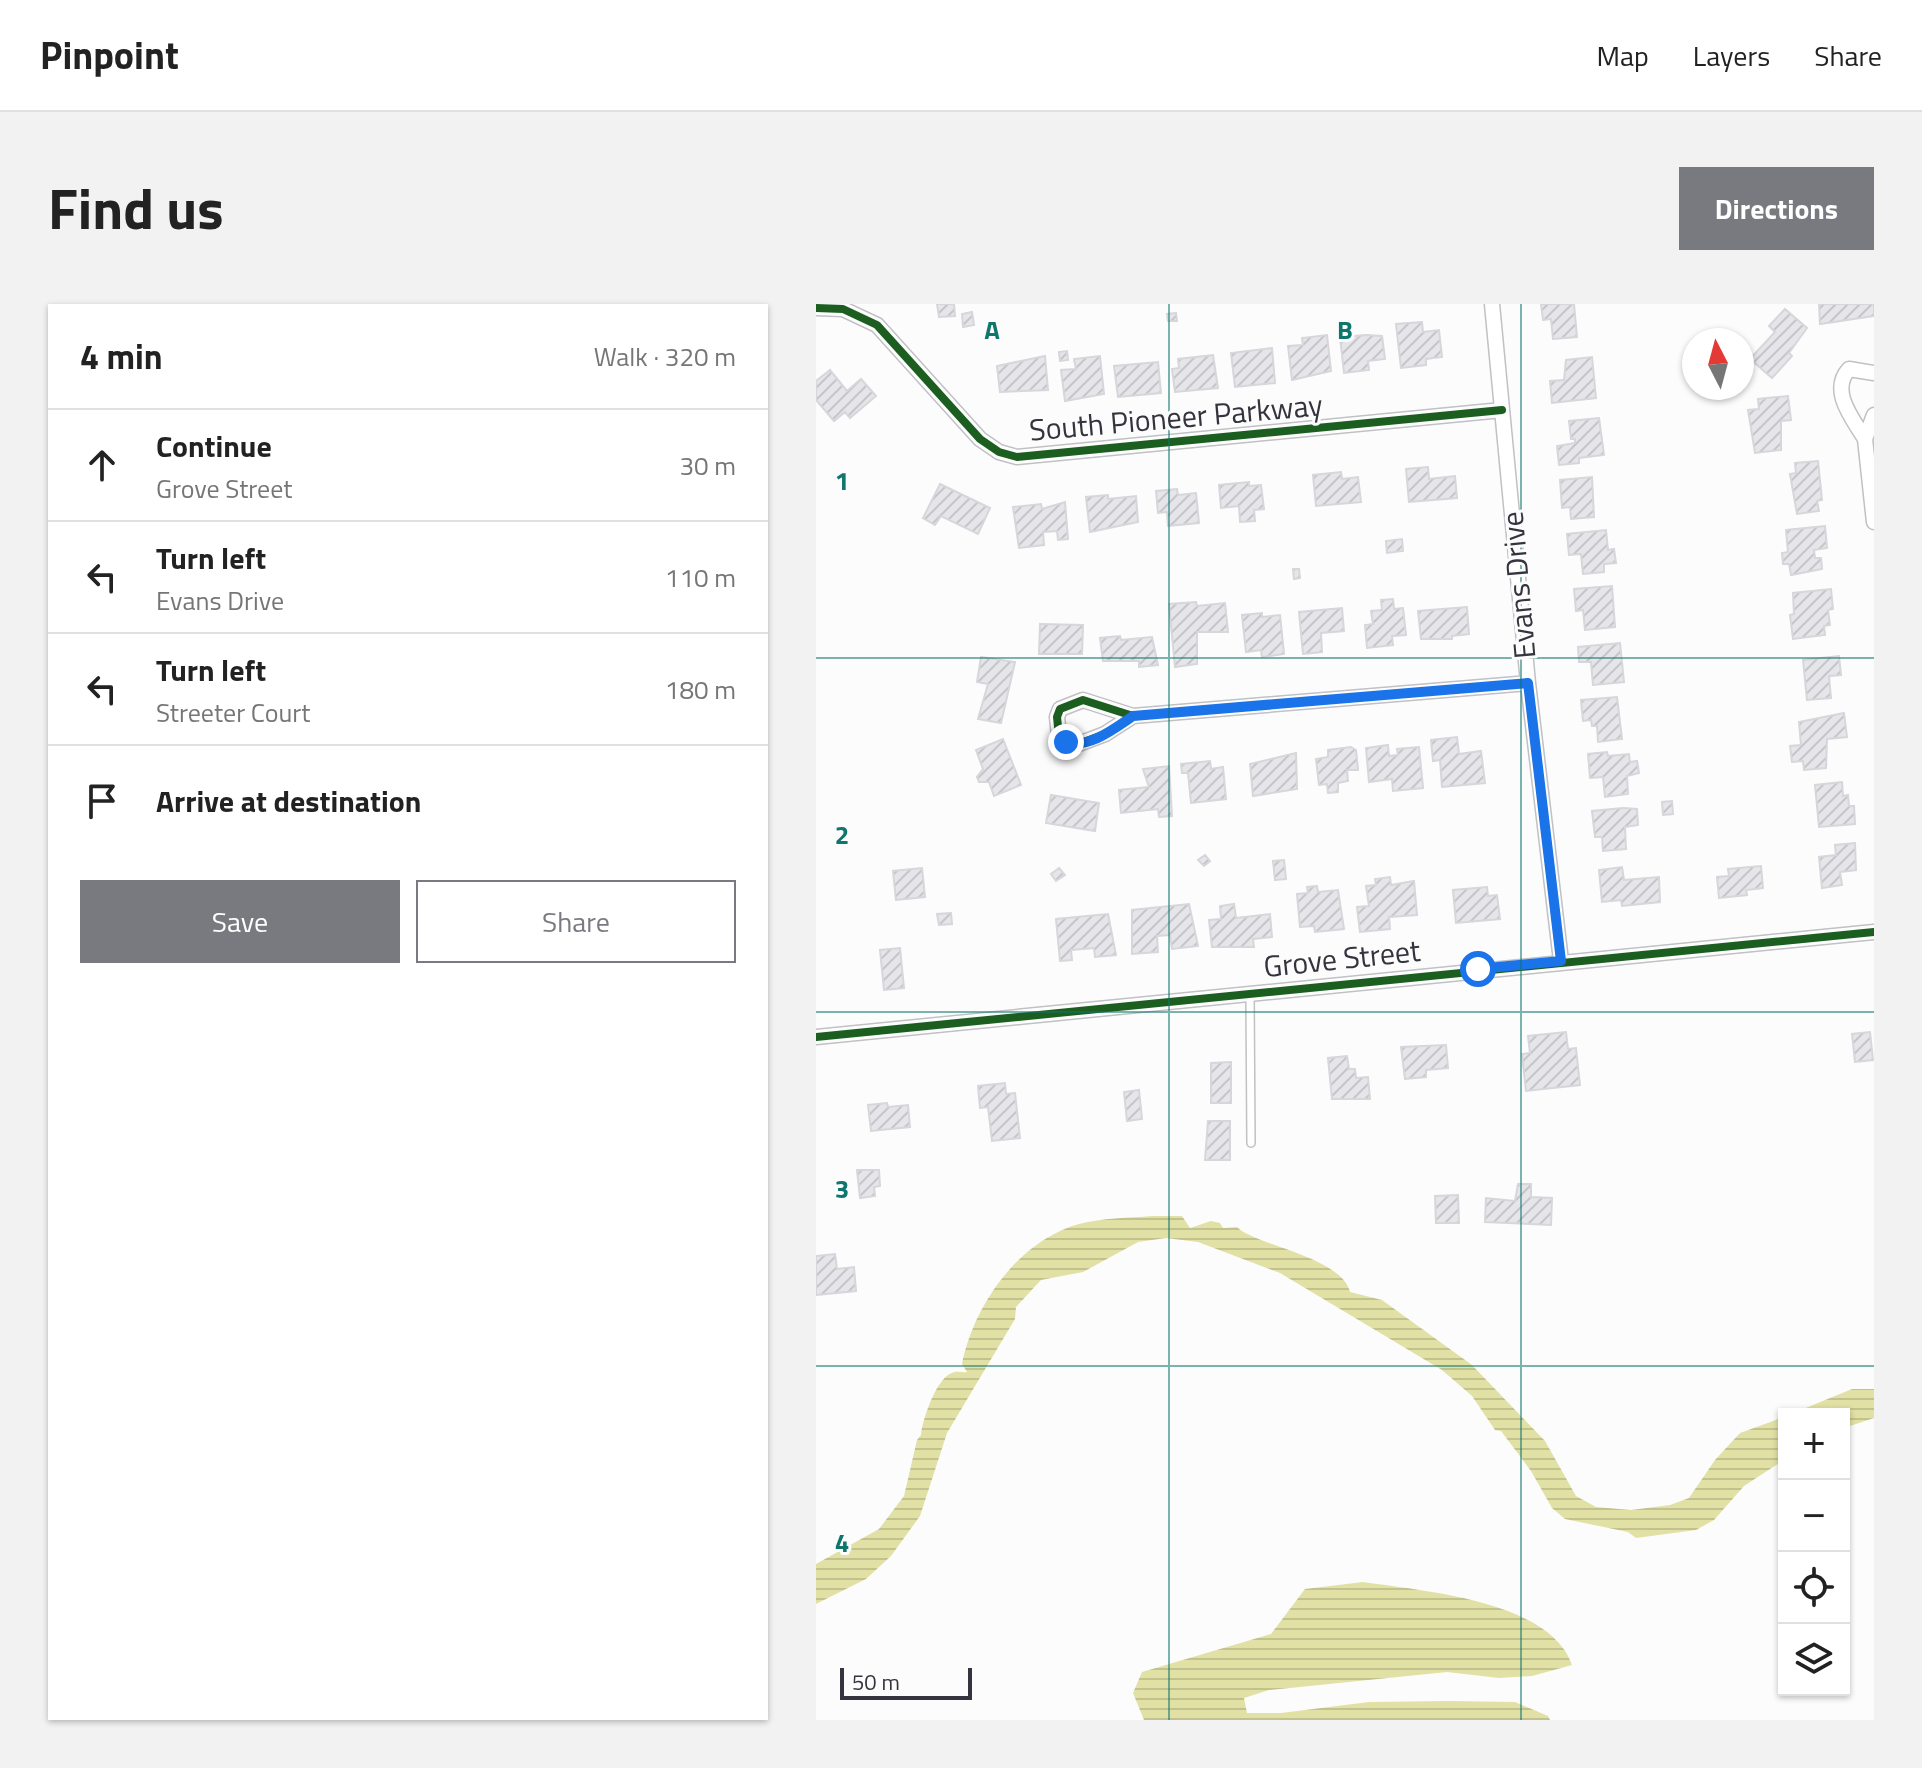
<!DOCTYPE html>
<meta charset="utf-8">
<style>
body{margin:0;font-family:"Titillium Web",sans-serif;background:#f2f2f2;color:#222}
.controls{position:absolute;right:24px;bottom:24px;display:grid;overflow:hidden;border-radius:0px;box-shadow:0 2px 6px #0004}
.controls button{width:72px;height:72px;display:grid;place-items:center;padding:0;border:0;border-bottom:2px solid #e0e0e0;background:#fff;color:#222;font:40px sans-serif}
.compass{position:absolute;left:866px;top:24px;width:72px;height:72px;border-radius:50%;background:#fff;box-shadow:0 2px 6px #0004;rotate:354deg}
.scale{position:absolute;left:24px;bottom:20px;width:132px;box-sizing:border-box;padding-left:8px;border:4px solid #33343d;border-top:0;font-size:22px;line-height:28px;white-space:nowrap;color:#33343d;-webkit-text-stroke:6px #fcfcfc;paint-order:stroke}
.stop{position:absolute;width:24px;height:24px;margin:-18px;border:6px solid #1a73e8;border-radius:50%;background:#fff}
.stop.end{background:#1a73e8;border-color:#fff;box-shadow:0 2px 8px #0008}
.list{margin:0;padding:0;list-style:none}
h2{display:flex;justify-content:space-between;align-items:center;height:104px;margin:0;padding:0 32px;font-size:34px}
h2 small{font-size:26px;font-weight:400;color:#767676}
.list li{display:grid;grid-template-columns:52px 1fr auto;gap:24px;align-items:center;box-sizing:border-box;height:112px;padding:0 32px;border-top:2px solid #e0e0e0}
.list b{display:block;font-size:30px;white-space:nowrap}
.list p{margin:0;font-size:26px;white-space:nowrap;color:#767676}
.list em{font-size:26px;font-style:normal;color:#767676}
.actions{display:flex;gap:16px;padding:24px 32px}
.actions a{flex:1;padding:18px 0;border:2px solid #797a80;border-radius:0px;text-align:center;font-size:28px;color:#797a80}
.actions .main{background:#797a80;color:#fff}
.icon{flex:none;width:44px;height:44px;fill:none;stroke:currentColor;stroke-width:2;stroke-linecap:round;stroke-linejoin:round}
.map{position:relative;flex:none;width:1058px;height:1416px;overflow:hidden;border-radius:0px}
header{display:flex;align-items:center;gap:48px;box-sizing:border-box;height:112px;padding:0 40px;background:#fff;border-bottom:2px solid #e0e0e0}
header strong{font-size:38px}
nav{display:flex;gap:44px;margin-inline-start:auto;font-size:28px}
.intro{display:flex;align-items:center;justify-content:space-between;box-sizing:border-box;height:192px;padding:0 48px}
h1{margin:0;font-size:56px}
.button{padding:20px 36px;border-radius:0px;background:#797a80;color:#fff;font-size:28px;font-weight:700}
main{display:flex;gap:48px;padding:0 48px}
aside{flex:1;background:#fff;border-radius:0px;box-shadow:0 2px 6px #0004}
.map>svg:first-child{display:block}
.water{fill:url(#water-rules)}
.building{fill:url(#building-hatch);stroke:#d6d6db;stroke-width:2}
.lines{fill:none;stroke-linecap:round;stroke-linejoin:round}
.lane-casing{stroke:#c0c1c5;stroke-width:10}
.street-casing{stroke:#c0c1c5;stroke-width:17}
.lane{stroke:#fff;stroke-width:7}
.street{stroke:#fff;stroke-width:14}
.cycleway-casing{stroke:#fcfcfc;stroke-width:13}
.cycleway{stroke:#1b5e20;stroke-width:8}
.route{stroke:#1a73e8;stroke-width:10}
.grid{fill:none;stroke:#0f766e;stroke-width:2;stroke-opacity:0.55}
.labels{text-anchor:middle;stroke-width:6;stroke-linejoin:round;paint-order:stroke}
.street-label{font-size:30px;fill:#33343d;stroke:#fcfcfc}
.grid-label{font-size:26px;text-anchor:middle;font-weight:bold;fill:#0f766e;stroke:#fcfcfc;stroke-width:6;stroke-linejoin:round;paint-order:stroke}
</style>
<header>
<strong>Pinpoint</strong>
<nav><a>Map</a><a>Layers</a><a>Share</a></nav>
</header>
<div class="intro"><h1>Find us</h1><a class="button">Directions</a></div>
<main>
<aside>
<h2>4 min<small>Walk · 320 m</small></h2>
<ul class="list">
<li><svg class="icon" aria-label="ahead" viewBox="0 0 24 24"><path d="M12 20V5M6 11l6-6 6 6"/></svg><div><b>Continue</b><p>Grove Street</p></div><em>30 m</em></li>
<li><svg class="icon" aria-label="left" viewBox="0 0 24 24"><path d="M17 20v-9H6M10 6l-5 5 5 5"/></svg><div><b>Turn left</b><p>Evans Drive</p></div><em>110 m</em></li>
<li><svg class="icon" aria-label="left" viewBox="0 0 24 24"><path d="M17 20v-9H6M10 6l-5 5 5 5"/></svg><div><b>Turn left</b><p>Streeter Court</p></div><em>180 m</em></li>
<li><svg class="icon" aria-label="arrive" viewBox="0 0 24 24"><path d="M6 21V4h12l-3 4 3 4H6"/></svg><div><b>Arrive at destination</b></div></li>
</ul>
<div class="actions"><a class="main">Save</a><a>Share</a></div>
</aside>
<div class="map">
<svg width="1058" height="1416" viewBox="0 0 1058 1416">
<defs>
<pattern id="water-rules" width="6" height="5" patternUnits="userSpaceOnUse" patternTransform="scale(2)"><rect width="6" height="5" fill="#e1e1a5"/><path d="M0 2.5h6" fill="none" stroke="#c2c28f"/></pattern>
<pattern id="building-hatch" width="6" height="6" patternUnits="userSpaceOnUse" patternTransform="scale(2)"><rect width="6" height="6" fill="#e5e5ea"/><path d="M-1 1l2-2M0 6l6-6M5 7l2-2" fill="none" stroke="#c5c5ca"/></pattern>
</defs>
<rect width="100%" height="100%" fill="#fcfcfc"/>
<path class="water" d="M 336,912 L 366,912 L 374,924 L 395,917 L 404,919 L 407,924 L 421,923 C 438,941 526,953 534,988 L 566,996 L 656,1061 L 729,1137 L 760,1192 L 780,1203 L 815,1206 L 854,1201 L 873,1194 L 899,1156 L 924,1129 L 968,1113 L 968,1156 L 928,1182 L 898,1216 L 880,1226 L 820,1234 L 812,1228 L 749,1215 L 736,1204 L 715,1167 L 685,1127 L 679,1126 L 656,1092 L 626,1066 L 464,969 L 382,938 L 350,934 L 322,938 L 267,968 L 225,976 L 200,1003 L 199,1015 L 131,1129 L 104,1212 L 75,1252 L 50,1275 L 0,1300 L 0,1260 L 63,1225 L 88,1192 L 101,1136 L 105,1131 C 106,1117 121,1070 139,1068 C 143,1067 147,1069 151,1068 L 146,1060 C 158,1001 202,937 263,920 C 286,914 312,914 336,912 Z
M 1036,1085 L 1058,1085 L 1058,1114 L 1028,1124 L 1028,1110 L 975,1110 Z
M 547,1278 C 606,1287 734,1296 756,1361 L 716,1372 L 683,1374 L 631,1368 L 453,1386 L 428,1394 L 431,1409 L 465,1409 L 553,1398 L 633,1397 L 699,1398 L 732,1412 L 734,1416 L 328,1416 L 317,1389 L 326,1368 L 455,1330 L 489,1285 Z"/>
<path class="building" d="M 121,0 L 138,0 L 139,12 L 123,13 Z
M 725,0 L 758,0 L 761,33 L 737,35 L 735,15 L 727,16 Z
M 1003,0 L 1058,0 L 1058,12 L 1004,20 Z
M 969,5 L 991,24 L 973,49 L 976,52 L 956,74 L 934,55 L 959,28 L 953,22 Z
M 156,8 L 158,21 L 147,23 L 146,10 Z
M 360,9 L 361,17 L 352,17 L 351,10 Z
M 606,18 L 607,28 L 623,26 L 626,53 L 610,55 L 610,61 L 585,64 L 580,20 Z
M 511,31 L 515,67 L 476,76 L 472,42 L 487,41 L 486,34 Z
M 550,31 L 566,32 L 569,55 L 552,57 L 553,66 L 528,69 L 524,33 Z
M 456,44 L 459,79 L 419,83 L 415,49 Z
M 251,47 L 252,56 L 244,57 L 243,48 Z
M 397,51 L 402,84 L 359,88 L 356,65 L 363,64 L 362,55 Z
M 229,52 L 232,86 L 184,88 L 181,62 Z
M 284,52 L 288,90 L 249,97 L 245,66 L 260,65 L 258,55 Z
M 776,53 L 780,94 L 736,99 L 734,77 L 748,76 L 750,56 Z
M 342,58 L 345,89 L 302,93 L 298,62 Z
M 14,66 L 31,87 L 45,75 L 60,92 L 34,114 L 29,108 L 18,117 L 0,96 L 0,77 Z
M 972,92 L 975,116 L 965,117 L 965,146 L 939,149 L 932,106 L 943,105 L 942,95 Z
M 783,114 L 788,151 L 763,154 L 763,159 L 743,161 L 741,142 L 759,139 L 759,135 L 755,135 L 753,117 Z
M 1002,157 L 1006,196 L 1001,197 L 1003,207 L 981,210 L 974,170 L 980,169 L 979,159 Z
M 612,163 L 613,175 L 639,172 L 641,194 L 593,198 L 590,165 Z
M 525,168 L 526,175 L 542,173 L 545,198 L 500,202 L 497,171 Z
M 776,173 L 778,213 L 755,215 L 754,203 L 746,204 L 744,176 Z
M 433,178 L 433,182 L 445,181 L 448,205 L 438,206 L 439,217 L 424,218 L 423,202 L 405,204 L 403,181 Z
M 124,180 L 174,204 L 162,230 L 125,212 L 119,221 L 107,214 Z
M 361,185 L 362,191 L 380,189 L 383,219 L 352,222 L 351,208 L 342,209 L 340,187 Z
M 292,191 L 292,195 L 320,192 L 322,218 L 274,228 L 270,193 Z
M 249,198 L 252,235 L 242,236 L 241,227 L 227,228 L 228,241 L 203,244 L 197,203 L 225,200 L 226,205 Z
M 1009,222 L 1011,244 L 998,246 L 999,254 L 1005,254 L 1006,265 L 975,271 L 973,260 L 967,260 L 966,249 L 972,248 L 970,226 Z
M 790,226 L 792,246 L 798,245 L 800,259 L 788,260 L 788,268 L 767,270 L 765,250 L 753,251 L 751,230 Z
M 586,235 L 587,247 L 571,249 L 570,237 Z
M 477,265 L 483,265 L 484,274 L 478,275 Z
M 796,282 L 799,323 L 769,326 L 767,306 L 760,307 L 758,285 Z
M 1015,285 L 1017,305 L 1012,306 L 1014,321 L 1008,322 L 1009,331 L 977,335 L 974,311 L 978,310 L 977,289 Z
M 577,295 L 578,305 L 587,304 L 590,331 L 576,332 L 577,341 L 551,344 L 549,321 L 557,320 L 555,307 L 566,306 L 565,296 Z
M 380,298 L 381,302 L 409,299 L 412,328 L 381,328 L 381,360 L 359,363 L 353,300 Z
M 651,303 L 653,330 L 636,332 L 636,335 L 605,335 L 602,307 Z
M 526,304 L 528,327 L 505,329 L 506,348 L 487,350 L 483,308 Z
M 446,309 L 446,313 L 464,311 L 468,350 L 446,353 L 445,346 L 430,348 L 426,311 Z
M 224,320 L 267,321 L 266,350 L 223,350 Z
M 304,332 L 305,336 L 336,333 L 342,361 L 323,363 L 323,357 L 287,357 L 284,334 Z
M 804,339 L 808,378 L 777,381 L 775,358 L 763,358 L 762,343 Z
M 1023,352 L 1025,371 L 1013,372 L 1015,394 L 991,396 L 987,356 Z
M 165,353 L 199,358 L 185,419 L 162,415 L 172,380 L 161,378 Z
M 801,393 L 806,435 L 782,438 L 781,422 L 776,422 L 775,416 L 767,417 L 765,396 Z
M 1028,409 L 1031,433 L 1011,435 L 1010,464 L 988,466 L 987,457 L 976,458 L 974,442 L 985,441 L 983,418 Z
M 641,433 L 643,450 L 665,447 L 669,479 L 626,483 L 624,456 L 617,457 L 615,436 Z
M 187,435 L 205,481 L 178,492 L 173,478 L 163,478 L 161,473 L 167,465 L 160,446 Z
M 572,441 L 573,452 L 582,451 L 581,445 L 603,443 L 607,484 L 577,487 L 576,475 L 553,478 L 550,444 Z
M 535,443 L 540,446 L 542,466 L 531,466 L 532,477 L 522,479 L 522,488 L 512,489 L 511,480 L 503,481 L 500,455 L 512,453 L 512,446 Z
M 791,448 L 792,452 L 813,450 L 814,458 L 821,457 L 823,469 L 811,472 L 812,490 L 789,493 L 787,473 L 774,474 L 772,450 Z
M 480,449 L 481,485 L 437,492 L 434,460 Z
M 394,457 L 395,465 L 407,463 L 410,495 L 375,499 L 372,469 L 366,469 L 365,460 Z
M 353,462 L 356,512 L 343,513 L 342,505 L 305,509 L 303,486 L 333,483 L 327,465 Z
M 1026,478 L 1027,492 L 1032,491 L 1033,502 L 1038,502 L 1039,520 L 1003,523 L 999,481 Z
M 235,491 L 283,499 L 279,527 L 230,519 Z
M 856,497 L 857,510 L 847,511 L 846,498 Z
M 807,504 L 821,505 L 822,521 L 809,523 L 810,545 L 787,547 L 786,533 L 779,533 L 776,507 Z
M 1039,539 L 1040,566 L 1024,568 L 1026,581 L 1006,584 L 1003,553 L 1020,551 L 1019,541 Z
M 389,551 L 394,557 L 388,562 L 382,556 Z
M 468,556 L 470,575 L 459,576 L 457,557 Z
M 945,562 L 947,584 L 930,586 L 931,591 L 903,594 L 901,573 L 913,572 L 912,565 Z
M 806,563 L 808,576 L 843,573 L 844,598 L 806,602 L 805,596 L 786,598 L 783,566 Z
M 106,564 L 109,593 L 80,596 L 77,567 Z
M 243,564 L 249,571 L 240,577 L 235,570 Z
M 574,573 L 575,581 L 598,577 L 601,611 L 573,613 L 574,625 L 544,628 L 541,603 L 553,602 L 550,582 L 560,581 L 559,575 Z
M 501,582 L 502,588 L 522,586 L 528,625 L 499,628 L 498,622 L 484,623 L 481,590 L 492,589 L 491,583 Z
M 671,583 L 672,592 L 681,591 L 684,615 L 640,619 L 637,586 Z
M 373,600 L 382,642 L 356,645 L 354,631 L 341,632 L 342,648 L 316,650 L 316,606 Z
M 418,600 L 420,614 L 454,610 L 456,633 L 437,635 L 438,643 L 396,643 L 393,616 L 405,615 L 404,602 Z
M 135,609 L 136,620 L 123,621 L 121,610 Z
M 292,610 L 300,651 L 279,653 L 278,644 L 255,646 L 256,656 L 244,657 L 240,615 Z
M 84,644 L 88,684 L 68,686 L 64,646 Z
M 750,728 L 752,745 L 760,744 L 764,781 L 710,787 L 706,750 L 714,749 L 712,732 Z
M 1054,728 L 1057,756 L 1039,758 L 1036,730 Z
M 630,741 L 632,764 L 610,766 L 610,773 L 589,775 L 585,743 Z
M 531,752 L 533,765 L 539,765 L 540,774 L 552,773 L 554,795 L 516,795 L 512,754 Z
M 415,758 L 415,799 L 395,799 L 395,759 Z
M 189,779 L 190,790 L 199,789 L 204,834 L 176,837 L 172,803 L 164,804 L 162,782 Z
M 323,786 L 326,815 L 311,817 L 308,788 Z
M 71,799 L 72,803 L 92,801 L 94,823 L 55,827 L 52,801 Z
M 392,817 L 414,817 L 414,856 L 389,856 Z
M 41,866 L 63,866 L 64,882 L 58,883 L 59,892 L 44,894 Z
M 702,880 L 715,880 L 715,893 L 736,894 L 735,921 L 669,918 L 670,894 L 699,897 Z
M 642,891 L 643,919 L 620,919 L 619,892 Z
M 19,950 L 21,965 L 38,963 L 40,987 L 0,991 L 0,952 Z"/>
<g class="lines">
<g class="lane-casing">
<path id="lane" d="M 434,691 L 435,839"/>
</g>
<g class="street-casing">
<path id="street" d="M 676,0 L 712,379 L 745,657
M 0,4 L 27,5 L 61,21 L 164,135 L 183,148 L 201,153 L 686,106
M 1058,111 L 1049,135 L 1058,218
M 1049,135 C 1037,115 1013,87 1033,65 L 1058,69
M 317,412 L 289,430 L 260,441 L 243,432 L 241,413 L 244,405 L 267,396 L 317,412 L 712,379
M 0,733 L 1058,628"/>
</g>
<use href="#lane" class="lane"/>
<use href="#street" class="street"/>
<g class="cycleway-casing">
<path id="cycleway" d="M 0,4 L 27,5 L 61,21 L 164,135 L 183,148 L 201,153 L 686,106
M 317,412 L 289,430 L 260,441 L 243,432 L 241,413 L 244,405 L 267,396 L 317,412 L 712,379
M 0,733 L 1058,628"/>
</g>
<use href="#cycleway" class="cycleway"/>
</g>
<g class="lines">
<path class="route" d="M 250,438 C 273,445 299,424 317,412 L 712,379 L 745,657 L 662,665"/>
</g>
<path class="grid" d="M 353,0 L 353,1416M 705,0 L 705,1416M 0,354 L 1058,354M 0,708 L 1058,708M 0,1062 L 1058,1062"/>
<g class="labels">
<g class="street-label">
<text transform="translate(360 114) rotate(-5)" y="10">South Pioneer Parkway</text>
<text transform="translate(703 281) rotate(-95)" y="10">Evans Drive</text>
<text transform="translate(526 655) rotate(-6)" y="10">Grove Street</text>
</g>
</g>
<g class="grid-label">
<text x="176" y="35">A</text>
<text x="529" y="35">B</text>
<text x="26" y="186">1</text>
<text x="26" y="540">2</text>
<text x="26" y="894">3</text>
<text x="26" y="1248">4</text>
</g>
</svg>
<div class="controls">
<button>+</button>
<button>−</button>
<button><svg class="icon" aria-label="locate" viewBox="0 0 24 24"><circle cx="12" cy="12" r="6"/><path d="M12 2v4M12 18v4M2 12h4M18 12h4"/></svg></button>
<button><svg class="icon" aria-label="layers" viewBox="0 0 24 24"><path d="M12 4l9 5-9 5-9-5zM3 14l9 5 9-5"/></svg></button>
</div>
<svg class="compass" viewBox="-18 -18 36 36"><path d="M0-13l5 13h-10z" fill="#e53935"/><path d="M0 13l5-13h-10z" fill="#767676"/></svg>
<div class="scale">50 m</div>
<div class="stop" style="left:662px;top:665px"></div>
<div class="stop end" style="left:250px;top:438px"></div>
</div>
</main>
